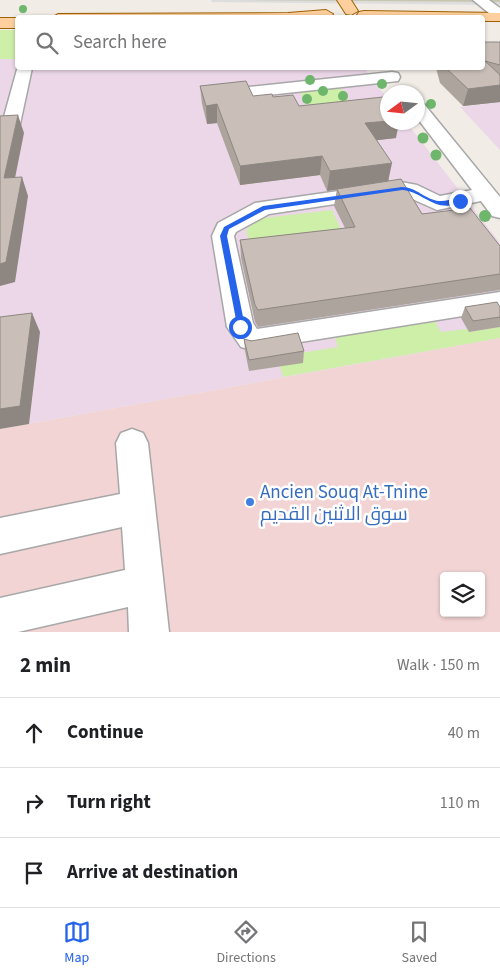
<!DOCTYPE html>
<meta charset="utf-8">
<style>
body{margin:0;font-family:"Source Sans 3",Cairo,sans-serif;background:#f2f2f2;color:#202124}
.controls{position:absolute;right:15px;bottom:15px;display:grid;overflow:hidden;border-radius:5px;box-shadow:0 1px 4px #0004}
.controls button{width:45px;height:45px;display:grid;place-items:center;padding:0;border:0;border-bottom:1px solid #e0e0e0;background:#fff;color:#202124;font:25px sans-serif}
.compass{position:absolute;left:380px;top:85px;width:45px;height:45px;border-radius:50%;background:#fff;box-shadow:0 1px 4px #0004;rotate:255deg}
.stop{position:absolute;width:15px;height:15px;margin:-11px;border:4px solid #2563eb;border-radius:50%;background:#fff}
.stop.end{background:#2563eb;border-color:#fff;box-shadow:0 1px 5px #0008}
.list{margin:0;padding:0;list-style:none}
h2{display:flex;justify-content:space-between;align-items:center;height:65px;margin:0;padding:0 20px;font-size:21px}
h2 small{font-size:16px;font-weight:400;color:#757577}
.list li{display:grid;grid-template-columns:32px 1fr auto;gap:15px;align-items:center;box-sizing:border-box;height:70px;padding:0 20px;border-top:1px solid #e0e0e0}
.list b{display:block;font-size:19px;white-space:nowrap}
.list em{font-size:16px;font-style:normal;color:#757577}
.icon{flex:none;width:28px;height:28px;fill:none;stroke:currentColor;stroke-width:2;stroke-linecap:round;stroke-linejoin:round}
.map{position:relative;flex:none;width:500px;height:632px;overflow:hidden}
.search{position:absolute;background:#fff;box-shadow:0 1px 4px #0004;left:15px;right:15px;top:15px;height:55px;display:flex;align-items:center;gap:12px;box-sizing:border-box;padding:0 18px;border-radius:5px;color:#757577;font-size:19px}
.sheet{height:275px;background:#fff}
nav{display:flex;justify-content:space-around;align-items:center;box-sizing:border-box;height:70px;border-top:1px solid #e0e0e0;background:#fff;font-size:14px;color:#757577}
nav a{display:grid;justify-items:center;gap:2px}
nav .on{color:#2563eb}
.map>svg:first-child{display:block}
.residential{fill:#dedddd}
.commercial{fill:#f3d4d4;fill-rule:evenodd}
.industrial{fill:#ebd7e8}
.construction{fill:#c7c6b0}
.grass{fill:#ceefa8}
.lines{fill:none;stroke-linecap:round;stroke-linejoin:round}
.minor-casing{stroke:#a7a7a7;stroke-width:3}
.major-casing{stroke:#9c6100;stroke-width:2}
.minor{fill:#fff;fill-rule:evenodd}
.major{fill:#ffd09d;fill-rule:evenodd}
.tree{fill:#6eb66c}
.wall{fill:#aea49e}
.shaded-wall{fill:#8d8681}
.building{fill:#cabfb8;stroke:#8d8681}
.route{fill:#2563eb}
.shop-dot{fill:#3f7fe0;stroke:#fff;stroke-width:2}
.labels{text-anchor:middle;stroke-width:5;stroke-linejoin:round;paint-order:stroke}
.near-shop-label{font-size:19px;fill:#366cbe;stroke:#fff;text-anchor:start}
</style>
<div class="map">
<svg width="500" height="632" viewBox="0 0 500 632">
<rect width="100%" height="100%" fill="#f1ede6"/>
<path class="residential" d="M 211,0 L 500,0 L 500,5 L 212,2 Z"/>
<path class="commercial" d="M 500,338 L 500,632 L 0,632 L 0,429 ZM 444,576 L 481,576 L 481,613 L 444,613 Z"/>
<path class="industrial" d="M 0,59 L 17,59 L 18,68 L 364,68 L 387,98 L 388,122 L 407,123 L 500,243 L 500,338 L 0,429 Z
M 500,102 L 500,150 L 460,107 Z"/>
<path class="construction" d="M 237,0 L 500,0 L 500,2 Z"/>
<path class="grass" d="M 0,30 L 17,30 L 17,59 L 0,59 Z
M 340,87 L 355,109 L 312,114 L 299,91 Z
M 332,210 L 347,242 L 253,253 L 246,231 L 256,219 Z
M 434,320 L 441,332 L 467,329 L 469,332 L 500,327 L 500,338 L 283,377 L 280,366 L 300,353 L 338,347 L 334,334 Z"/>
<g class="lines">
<g class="minor-casing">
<path id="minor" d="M 473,0 L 489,0 L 500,8 L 500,19 L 495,18 Z
M 18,66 L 18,68 L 32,68 L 20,124 L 18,128 L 4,128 L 2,124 Z
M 392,72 L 398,73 L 400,77 L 398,81 L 230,99 L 224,98 L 221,94 L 224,90 L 230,89 Z
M 418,103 L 424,104 L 500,197 L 500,218 L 492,216 L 481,201 L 437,210 L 401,194 L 269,214 L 236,232 L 234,236 L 253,323 L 257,329 L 500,292 L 500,310 L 251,350 L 241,347 L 227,327 L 212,236 L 218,223 L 255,203 L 401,182 L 417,185 L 440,196 L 472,190 L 418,119 Z
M 132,429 L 143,433 L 148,443 L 169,632 L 129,632 L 128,607 L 18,632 L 0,632 L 0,598 L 125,570 L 122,527 L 0,554 L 0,518 L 120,494 L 116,443 L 121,433 Z"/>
</g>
<g class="major-casing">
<path id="major" d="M 337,0 L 351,0 L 358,11 L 351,15 L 346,14 Z
M 326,10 L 333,14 L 331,17 L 51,18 L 58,14 L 288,13 Z
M 364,11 L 500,13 L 500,21 L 482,21 L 482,18 L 358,18 L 357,15 L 359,12 Z
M 0,18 L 18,18 L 18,28 L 0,28 Z"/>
</g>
<use href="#minor" class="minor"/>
<use href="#major" class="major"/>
</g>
<g class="tree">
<circle cx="23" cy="9" r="4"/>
<circle cx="310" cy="80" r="5"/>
<circle cx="382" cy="84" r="5"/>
<circle cx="323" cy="91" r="5"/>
<circle cx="343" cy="96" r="5"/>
<circle cx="307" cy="99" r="5"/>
<circle cx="431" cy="104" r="5"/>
<circle cx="423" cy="138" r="5.5"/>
<circle cx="436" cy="155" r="5.5"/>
<circle cx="485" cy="216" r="6"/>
</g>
<path class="wall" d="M 482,42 L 500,42 L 500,102 L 463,106 L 440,83 L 436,68 L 482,68 Z
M 200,86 L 253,96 L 273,97 L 396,138 L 377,140 L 389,181 L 422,214 L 500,246 L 500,290 L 258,327 L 255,322 L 241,258 L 240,240 L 345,228 L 334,206 L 337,189 L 327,191 L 320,175 L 240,185 L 217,123 L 207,124 L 202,104 Z
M 465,307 L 500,307 L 500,327 L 469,332 L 461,318 Z
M 244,339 L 304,351 L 303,363 L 249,371 L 245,351 Z"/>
<path class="shaded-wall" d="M 500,85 L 500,102 L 463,106 L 468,89 Z
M 217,104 L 217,123 L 207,124 L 206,106 Z
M 18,115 L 24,133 L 11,198 L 4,178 Z
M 388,121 L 388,122 L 399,122 L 396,138 L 362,142 L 365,123 Z
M 322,156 L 320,175 L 240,185 L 240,166 Z
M 392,163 L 388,182 L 327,191 L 330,171 Z
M 22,177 L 28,196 L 15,282 L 0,286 L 0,264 Z
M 32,313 L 40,332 L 29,424 L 0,429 L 0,409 Z"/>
<path class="building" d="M 482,42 L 500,42 L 500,65 L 485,61 L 500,75 L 500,85 L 468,89 L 446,68 L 482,68 Z
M 246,81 L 253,96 L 272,94 L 273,97 L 293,95 L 299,106 L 383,97 L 388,103 L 388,121 L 365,123 L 392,163 L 330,171 L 322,156 L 240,166 L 217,104 L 206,106 L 200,86 Z
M 18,115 L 4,178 L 22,177 L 6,262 L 0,264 L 0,116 Z
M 401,179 L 422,214 L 470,208 L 500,246 L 500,274 L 258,310 L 255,305 L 240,240 L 355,227 L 337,189 Z
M 497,302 L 500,307 L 500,317 L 473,321 L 465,307 Z
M 32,313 L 20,406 L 0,409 L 0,317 Z
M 298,333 L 304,351 L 249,360 L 244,339 L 251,341 Z"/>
<path class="route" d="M 402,187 C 416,187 426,200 439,201 C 447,202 456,196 463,201 C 437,216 423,191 402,190 L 265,210 L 229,229 L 227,236 L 245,327 L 238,330 L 220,236 L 224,227 L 263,206 Z"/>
<circle class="shop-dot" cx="250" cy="502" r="5"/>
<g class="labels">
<g class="near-shop-label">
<text x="260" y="498">Ancien Souq At-Tnine<tspan x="260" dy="22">سوق الاثنين القديم</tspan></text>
</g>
</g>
</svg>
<div class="controls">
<button><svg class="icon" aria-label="layers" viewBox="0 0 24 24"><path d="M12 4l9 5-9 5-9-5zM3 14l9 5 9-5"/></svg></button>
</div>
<svg class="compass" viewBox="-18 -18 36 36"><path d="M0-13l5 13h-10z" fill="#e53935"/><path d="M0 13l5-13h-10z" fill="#757577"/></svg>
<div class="stop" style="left:240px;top:327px"></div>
<div class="stop end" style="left:460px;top:201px"></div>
<div class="search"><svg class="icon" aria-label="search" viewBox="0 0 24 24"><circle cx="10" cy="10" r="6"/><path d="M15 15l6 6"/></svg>Search here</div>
</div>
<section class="sheet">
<h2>2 min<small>Walk · 150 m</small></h2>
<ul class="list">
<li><svg class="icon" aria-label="ahead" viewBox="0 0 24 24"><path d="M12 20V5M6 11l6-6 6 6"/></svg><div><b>Continue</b></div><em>40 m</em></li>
<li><svg class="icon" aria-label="right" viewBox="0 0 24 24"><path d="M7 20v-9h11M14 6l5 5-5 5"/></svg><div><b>Turn right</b></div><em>110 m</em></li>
<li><svg class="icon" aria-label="arrive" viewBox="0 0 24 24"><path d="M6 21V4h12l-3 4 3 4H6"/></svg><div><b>Arrive at destination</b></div></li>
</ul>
</section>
<nav>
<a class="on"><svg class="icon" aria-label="map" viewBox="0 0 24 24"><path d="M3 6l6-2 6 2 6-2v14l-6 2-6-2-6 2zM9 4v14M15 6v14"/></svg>Map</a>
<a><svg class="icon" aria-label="directions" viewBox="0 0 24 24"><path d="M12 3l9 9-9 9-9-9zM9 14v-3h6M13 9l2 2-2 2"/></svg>Directions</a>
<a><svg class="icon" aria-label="saved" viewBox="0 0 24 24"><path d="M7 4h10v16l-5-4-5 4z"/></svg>Saved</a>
</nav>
